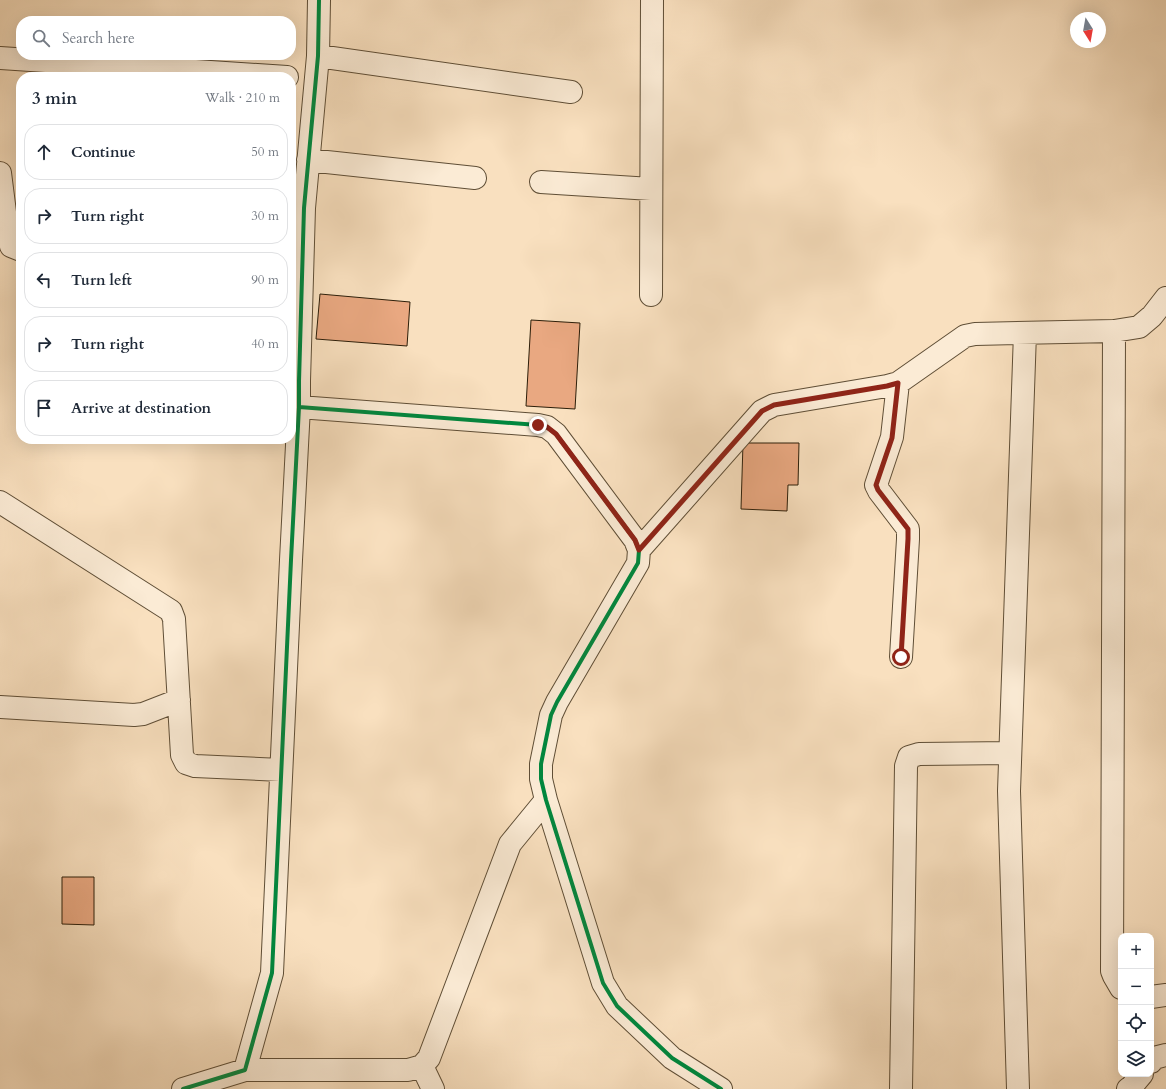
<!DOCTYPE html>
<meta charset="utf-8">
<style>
body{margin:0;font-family:Cardo,serif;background:#f6f6f7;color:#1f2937}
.controls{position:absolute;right:12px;bottom:12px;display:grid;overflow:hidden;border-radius:8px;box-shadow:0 4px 16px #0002}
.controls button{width:36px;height:36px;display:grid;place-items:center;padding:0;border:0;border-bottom:1px solid #e0e1e3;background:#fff;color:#1f2937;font:20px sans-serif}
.compass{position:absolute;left:1070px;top:12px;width:36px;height:36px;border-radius:50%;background:#fff;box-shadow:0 4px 16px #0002;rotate:169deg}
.stop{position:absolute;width:12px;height:12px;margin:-9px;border:3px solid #8f2418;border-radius:50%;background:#fff}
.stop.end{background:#8f2418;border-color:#fff;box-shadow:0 1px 4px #0008}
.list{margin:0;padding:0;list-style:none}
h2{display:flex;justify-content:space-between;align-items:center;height:52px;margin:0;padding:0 16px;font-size:17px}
h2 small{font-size:13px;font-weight:400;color:#747a83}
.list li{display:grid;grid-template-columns:26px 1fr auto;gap:12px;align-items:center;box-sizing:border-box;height:56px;margin:0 8px 8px;padding:0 8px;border:1px solid #e0e1e3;border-radius:16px}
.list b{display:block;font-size:15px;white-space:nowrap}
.list em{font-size:13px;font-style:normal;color:#747a83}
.icon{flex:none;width:22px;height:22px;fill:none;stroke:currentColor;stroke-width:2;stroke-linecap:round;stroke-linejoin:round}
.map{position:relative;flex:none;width:1166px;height:1089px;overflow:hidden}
.search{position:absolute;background:#fff;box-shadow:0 4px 16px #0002;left:16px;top:16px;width:280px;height:44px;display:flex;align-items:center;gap:10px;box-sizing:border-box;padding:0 14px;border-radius:16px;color:#747a83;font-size:15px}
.panel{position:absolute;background:#fff;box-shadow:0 4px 16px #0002;left:16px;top:72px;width:280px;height:372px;border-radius:16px}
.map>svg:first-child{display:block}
.building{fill:#e9a881;stroke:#2c1e09}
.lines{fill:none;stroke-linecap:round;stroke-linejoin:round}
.street-casing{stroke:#5f4e36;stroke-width:24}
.street{stroke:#fbebd5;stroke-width:22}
.cycleway-casing{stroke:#fbebd5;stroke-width:6}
.cycleway{stroke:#00873e;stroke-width:4}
.route{stroke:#8f2418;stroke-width:5}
</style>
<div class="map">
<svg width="1166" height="1089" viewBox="0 0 1166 1089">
<rect width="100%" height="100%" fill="#f9e0bf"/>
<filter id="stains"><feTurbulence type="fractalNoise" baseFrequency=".005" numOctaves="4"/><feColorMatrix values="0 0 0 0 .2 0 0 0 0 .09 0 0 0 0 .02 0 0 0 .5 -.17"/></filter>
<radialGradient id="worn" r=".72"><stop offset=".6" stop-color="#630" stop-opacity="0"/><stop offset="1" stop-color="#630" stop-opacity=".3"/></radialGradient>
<path class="building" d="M 320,294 L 410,302 L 407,346 L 316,339 Z
M 531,320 L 580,323 L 575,409 L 526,406 Z
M 743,443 L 799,443 L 798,485 L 788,485 L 787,511 L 741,509 Z
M 62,877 L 94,877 L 94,925 L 62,924 Z"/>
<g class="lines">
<g class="street-casing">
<path id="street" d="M 318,56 L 571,92
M 0,58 L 287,77
M 308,160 L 475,178
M 0,173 L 8,236 L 11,246 L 21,250
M 541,182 L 651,189
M 651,295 L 652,0
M 1114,331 L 1112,971 L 1114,976 L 1121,988
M 898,383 L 892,437 L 876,485 L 879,491 L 908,529 L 908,539 L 901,657
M 299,407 L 538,425 L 547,427 L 556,434 L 635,540 L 639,550 L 638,563 L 557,702 L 551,715 L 541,764 L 541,779 L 546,800 L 603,983 L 617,1006 L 672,1058 L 721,1089
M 0,502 L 171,611 L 174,619 L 182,755 L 186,763 L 195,766 L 281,770
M 639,550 L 762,411 L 774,405 L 887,386 L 898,383 L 965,336 L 975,334 L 1114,331 L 1139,327 L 1152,316 L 1166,298
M 0,707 L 134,715 L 143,714 L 179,700
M 1151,997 L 1166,995
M 1151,1062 L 1154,1058 L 1166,1055
M 422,1066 L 433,1089
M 245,1070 L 408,1070 L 422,1066 L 429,1058 L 510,844 L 546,800
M 183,1089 L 245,1070 L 272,973 L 291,560 L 299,407 L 299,381 L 304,208 L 318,56 L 319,0
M 901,1089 L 906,766 L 909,757 L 919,754 L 1010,753
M 1018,1089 L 1009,791 L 1025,333
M 1128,1089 L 1132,1086 L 1142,1074"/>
</g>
<use href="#street" class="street"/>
<g class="cycleway-casing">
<path id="cycleway" d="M 299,407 L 538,425 L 547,427 L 556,434 L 635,540 L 639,550 L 638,563 L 557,702 L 551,715 L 541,764 L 541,779 L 546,800 L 603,983 L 617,1006 L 672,1058 L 721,1089
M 183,1089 L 245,1070 L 272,973 L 291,560 L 299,407 L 299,381 L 304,208 L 318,56 L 319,0"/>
</g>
<use href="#cycleway" class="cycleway"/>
</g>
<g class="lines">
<path class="route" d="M 538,425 L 547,427 L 556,434 L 635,540 L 639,550 L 762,411 L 774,405 L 887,386 L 898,383 L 892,438 L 876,485 L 878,490 L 908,529 L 908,539 L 901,657"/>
</g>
<rect width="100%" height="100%" filter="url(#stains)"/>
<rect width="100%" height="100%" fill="url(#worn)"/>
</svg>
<div class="controls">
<button>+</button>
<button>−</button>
<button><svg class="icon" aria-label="locate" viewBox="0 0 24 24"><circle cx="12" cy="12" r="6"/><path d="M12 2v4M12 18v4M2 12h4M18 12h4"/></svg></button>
<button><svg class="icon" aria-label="layers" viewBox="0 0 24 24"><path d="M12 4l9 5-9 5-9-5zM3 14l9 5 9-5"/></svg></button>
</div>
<svg class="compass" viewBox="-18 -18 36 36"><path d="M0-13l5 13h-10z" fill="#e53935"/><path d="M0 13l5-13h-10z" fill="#747a83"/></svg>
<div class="stop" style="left:901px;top:657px"></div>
<div class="stop end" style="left:538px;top:425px"></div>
<div class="search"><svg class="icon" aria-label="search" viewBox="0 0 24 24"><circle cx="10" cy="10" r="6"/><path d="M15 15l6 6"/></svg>Search here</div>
<section class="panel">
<h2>3 min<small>Walk · 210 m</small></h2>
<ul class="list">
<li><svg class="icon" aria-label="ahead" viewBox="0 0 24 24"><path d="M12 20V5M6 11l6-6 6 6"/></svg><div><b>Continue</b></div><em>50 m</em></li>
<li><svg class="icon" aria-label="right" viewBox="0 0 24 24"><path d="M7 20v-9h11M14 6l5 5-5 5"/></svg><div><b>Turn right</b></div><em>30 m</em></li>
<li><svg class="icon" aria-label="left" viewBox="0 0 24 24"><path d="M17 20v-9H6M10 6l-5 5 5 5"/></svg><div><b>Turn left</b></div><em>90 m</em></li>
<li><svg class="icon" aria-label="right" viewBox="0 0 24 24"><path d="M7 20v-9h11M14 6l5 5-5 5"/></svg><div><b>Turn right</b></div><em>40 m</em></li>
<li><svg class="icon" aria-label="arrive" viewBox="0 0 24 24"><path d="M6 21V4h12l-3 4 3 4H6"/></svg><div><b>Arrive at destination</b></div></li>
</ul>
</section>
</div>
